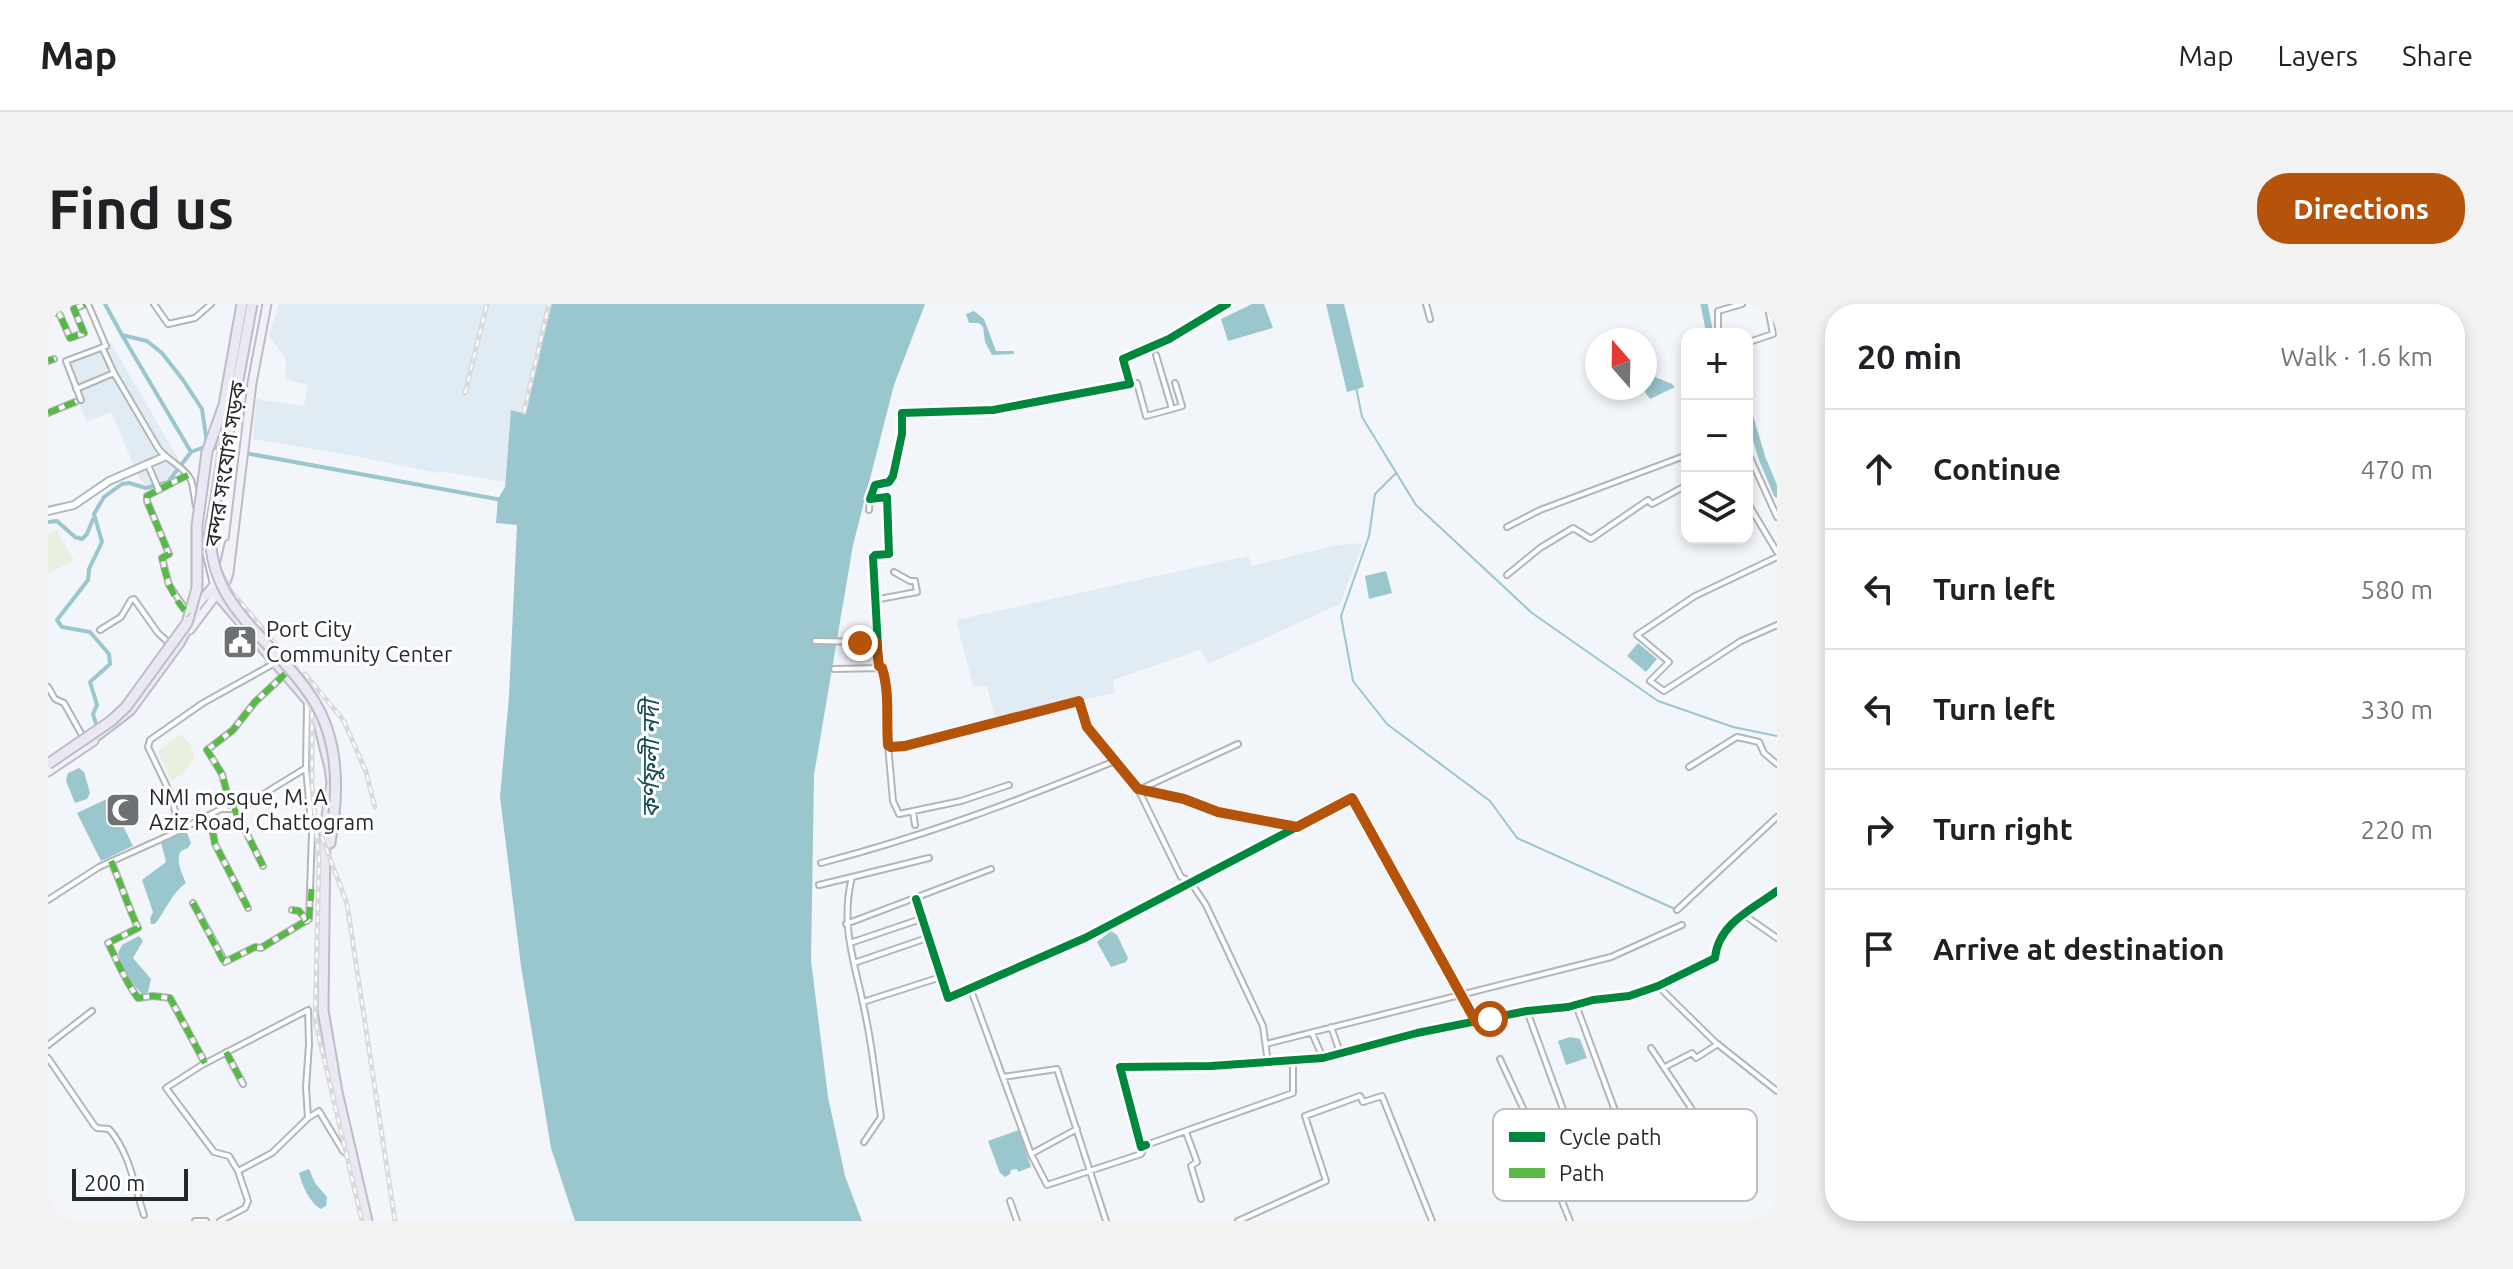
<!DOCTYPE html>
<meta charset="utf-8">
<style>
body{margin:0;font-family:Ubuntu,"Noto Sans Bengali",sans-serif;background:#f2f2f2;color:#202124}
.controls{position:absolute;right:24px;top:24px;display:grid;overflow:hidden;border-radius:16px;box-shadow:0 4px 12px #0003}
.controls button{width:72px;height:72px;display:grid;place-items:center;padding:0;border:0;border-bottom:2px solid #e0e0e0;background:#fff;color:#202124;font:40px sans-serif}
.compass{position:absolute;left:1537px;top:24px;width:72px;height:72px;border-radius:50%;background:#fff;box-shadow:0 4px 12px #0003;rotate:340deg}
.scale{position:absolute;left:24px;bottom:20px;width:116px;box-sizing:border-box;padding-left:8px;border:4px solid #26292b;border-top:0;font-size:22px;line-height:28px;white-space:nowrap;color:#26292b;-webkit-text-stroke:6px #fff;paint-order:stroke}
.stop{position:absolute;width:24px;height:24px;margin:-18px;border:6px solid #b45309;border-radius:50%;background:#fff}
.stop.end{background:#b45309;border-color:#fff;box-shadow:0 2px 8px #0008}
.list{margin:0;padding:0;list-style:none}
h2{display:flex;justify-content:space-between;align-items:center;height:104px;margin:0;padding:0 32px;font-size:34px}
h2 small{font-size:26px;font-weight:400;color:#757577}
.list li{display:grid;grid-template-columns:52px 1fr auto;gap:24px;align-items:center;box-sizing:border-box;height:120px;padding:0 32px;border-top:2px solid #e0e0e0}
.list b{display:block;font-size:30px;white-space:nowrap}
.list em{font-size:26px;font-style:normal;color:#757577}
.icon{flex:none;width:44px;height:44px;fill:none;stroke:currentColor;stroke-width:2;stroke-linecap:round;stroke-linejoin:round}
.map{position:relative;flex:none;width:1729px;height:917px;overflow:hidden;border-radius:32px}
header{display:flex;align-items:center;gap:48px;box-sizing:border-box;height:112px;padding:0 40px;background:#fff;border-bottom:2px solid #e0e0e0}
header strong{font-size:38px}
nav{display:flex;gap:44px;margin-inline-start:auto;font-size:28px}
.intro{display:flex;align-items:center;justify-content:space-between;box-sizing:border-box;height:192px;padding:0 48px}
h1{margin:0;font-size:56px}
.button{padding:20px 36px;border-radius:32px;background:#b45309;color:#fff;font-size:28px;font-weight:700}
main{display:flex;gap:48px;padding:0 48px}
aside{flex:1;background:#fff;border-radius:32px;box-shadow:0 4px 12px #0003}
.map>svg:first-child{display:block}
.built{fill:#e1ebf3}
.green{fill:#e7efdf}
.water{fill:#9ac6cd}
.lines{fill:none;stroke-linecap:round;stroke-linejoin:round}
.stream{stroke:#9ac6cd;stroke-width:2}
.canal{stroke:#9ac6cd;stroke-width:4}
.river{stroke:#9ac6cd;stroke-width:7}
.street-casing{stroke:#b3b6b9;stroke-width:8}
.secondary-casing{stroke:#b3b6b9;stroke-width:10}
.primary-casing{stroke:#bcbcc7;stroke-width:11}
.highway-casing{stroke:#bcbcc7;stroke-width:13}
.street{stroke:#fdfefe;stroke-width:4}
.secondary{stroke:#fdfefe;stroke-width:6}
.primary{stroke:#f2f1f7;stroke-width:7}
.highway{stroke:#eae8f2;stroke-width:9}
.rail-casing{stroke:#d8dadb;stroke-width:5}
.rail{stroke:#fff;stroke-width:2;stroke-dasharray:6;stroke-linecap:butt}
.highway-bridge-casing{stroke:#bcbcc7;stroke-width:13;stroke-linecap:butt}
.highway-bridge{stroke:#eae8f2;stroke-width:9}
.quiet{stroke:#58b947;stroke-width:6;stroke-dasharray:12 6;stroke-linecap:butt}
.cycleway-casing{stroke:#fff;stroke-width:13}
.cycleway{stroke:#00873e;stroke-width:8}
.route{stroke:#b45309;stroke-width:10}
.labels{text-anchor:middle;stroke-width:6;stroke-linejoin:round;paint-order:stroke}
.street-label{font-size:22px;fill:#26292b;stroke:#fff}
.poi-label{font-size:22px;fill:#26292b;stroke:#fff;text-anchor:start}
.water-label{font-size:24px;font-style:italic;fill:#154c52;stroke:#fff}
.key{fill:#fff;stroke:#bebfbf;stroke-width:2}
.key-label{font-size:22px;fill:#26292b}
</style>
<header>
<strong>Map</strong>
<nav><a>Map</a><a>Layers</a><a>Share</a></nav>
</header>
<div class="intro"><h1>Find us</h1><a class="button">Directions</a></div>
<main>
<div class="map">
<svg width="1729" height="917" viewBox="0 0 1729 917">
<rect width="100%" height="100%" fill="#f2f6fa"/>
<path class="built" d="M 231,0 L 504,0 L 485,71 L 478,110 L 463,107 L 457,178 L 392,167 L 389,169 L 307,152 L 205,135 L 208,95 L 256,102 L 260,81 L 237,75 L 238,56 L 221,32 Z
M 63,39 L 131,156 L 125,171 L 112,180 L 100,182 L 92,176 L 63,108 L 38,118 L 16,57 Z
M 1315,239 L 1292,300 L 1160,360 L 1152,346 L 1065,376 L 1067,389 L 947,415 L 939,382 L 925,382 L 908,316 L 1200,252 L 1204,262 L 1289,241 Z"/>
<path class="green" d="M 8,226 L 26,256 L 0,270 L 0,231 Z
M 133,430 L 143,441 L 146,454 L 137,467 L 124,477 L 109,448 Z"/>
<path class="water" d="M 504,0 L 877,0 L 846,81 L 805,241 L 766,471 L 763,656 L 780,793 L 797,872 L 814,917 L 527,917 L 503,844 L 473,662 L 452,493 L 461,392 L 469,221 L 448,219 L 450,195 L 457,183 L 463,106 L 478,110 L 485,71 Z
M 1204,0 L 1216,0 L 1225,24 L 1180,37 L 1173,15 Z
M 1278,0 L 1296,0 L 1316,83 L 1299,88 Z
M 926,7 L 936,15 L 948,47 L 966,47 L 966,50 L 944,51 L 937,38 L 935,23 L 931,19 L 921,19 L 918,10 Z
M 1597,69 L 1624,80 L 1627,83 L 1602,95 L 1594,84 L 1597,84 Z
M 1338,267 L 1344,289 L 1321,295 L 1317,272 Z
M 1590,339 L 1609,355 L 1598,368 L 1579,352 Z
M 31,464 L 36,468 L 42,489 L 39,495 L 27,499 L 18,477 L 20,469 Z
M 61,494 L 85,542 L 53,557 L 29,509 Z
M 134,529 L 139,529 L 143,539 L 140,544 L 133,547 C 127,555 134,570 138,579 C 123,590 118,606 107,620 L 103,620 L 102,614 L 105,608 L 94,576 L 118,558 L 113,538 Z
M 1063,627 L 1069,631 L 1080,654 L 1078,658 L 1063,663 L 1049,638 Z
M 91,632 L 95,637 L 85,654 L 103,675 L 100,688 L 95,691 L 81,676 L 70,649 L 74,641 Z
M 1522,733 L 1532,735 L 1539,754 L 1518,761 L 1510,737 Z
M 971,826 L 983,863 L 970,868 L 969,865 L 963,866 L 962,870 L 957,873 L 952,869 L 940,837 Z
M 261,865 L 267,879 L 279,893 L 278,902 L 273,905 C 262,899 254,882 251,869 Z"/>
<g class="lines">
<path class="stream" d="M 1308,83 L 1314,113 L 1368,201 L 1484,309 L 1610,397 L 1685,423 L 1729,432
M 1348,169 L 1327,190 L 1321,232 L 1293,312 L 1305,377 L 1339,420 L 1442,497 L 1469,534 L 1627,605"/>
<path class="canal" d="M 57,0 L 74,31 L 99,37 L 114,49 L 135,76 L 154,105 L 159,139
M 74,31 L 143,148
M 0,218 L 9,217 L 27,233 L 34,235 L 39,230 L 45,215
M 48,420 L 45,410 L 49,401 L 42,378 L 62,360 L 61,350 L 42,328 L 14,323 L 9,316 L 40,276 L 41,265 L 54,238 L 46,210 L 56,193 L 74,180 L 81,179 L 98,184 L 120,178 L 143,148 L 159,142 L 454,196"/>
<path class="river" d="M 1656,0 L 1662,30
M 1699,104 L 1714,154 L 1729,190"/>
<g class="street-casing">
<path id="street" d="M 106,0 L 120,20 L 147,14 L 163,0
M 1378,0 L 1382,15
M 0,3 L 12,11 L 22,34 L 36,29 L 26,5 L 37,0
M 1670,30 L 1670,7 L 1694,0
M 1699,37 L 1704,37 L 1725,30 L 1721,9 L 1729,2
M 54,43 L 66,69 L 110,144 C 119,157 136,162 143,176 C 146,184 146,194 148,202
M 0,57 L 6,55
M 1082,80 L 1089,79 L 1098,112 L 1124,105 L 1108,51
M 28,85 L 66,69
M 33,96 L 18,57 L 58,42 L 40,0
M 1124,105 L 1134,102 L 1127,79
M 0,109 L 27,98
M 1699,147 L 1729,213
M 100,161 L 110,184
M 139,171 L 99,192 L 99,197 L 121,250 L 114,254 L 121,281 L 140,309
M 1699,198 L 1729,248
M 821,206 L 822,195
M 1459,223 L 1492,206 L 1639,151
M 153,231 L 165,280
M 1729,253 L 1647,292 L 1589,331 L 1621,358 L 1602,377 L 1616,387 L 1693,337 L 1729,321
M 1459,271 L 1492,244 L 1525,224 L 1543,235 L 1600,196 L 1604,200 L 1639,181
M 826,296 L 869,288 L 867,277 L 862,277 L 846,268
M 52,326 L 73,313 L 83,296 L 86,295 L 110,329 L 121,339
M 767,337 L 828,338
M 831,362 L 825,253 L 827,251 L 841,250 L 839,193 L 822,195 L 827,181 L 841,178 L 845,172 L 854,130 L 854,109 L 945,106 L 1082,80 L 1075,55 L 1121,35 L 1179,0
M 786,365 L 834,364 L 840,402 L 840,441
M 0,383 L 7,395 L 16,399 L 35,433
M 1641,463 L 1689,433 L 1711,438 L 1716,449 L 1729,460
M 961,481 L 913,497 L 851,510 L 845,497 L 840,441 L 849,443 L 1031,397 L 1039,423 L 1090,485 L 1133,573 L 1142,577 L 1158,601 L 1215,722 L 1220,759
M 1097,483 L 1190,440
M 1090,485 L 1136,495 L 1170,508 L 1246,522
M 183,504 L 174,470 L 159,446 L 185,426 L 207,398 L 237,370
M 186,504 L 215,562
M 865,508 L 867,521
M 158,512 L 164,524 L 167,540 L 200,604
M 131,527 L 124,493 L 100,443 L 102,436 L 155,399 L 227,359
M 63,557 C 73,580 80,602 90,624 L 60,639 C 70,658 77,677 90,694 L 105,692 L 122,694 L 157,759
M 773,559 C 877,532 969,497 1067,457
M 804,573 L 881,554
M 771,581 L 804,573 C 791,625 809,664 818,714 C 825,747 828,780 833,813 L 816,838
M 868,595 L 900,694 L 1037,634 L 1304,494 L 1428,718
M 0,596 L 51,563 L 122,531 L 173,505 L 191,505 L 258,464
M 145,599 L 177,658 L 207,643 L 213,644 L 261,615 L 264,529 L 258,464 L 259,401
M 244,606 L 251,607 L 259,617
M 1629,606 L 1729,513
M 1696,611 L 1729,634
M 798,620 L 943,565
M 802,639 L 873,615
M 806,659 L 879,634
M 1610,682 L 1667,738 L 1729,787
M 923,686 L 983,850 L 999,881 L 1093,850 L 1098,841 L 1245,789 L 1245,758
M 815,698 L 893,673
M 1528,701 L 1579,839 L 1598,848 L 1600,857
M 1479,707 L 1520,819 L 1487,830 L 1522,917
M 1283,723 L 1293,751
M 1264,729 L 1275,754
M 1218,740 L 1563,653 L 1634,621
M 0,741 L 44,707
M 1603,744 L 1661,831 L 1689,881
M 178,748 L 195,780
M 0,754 L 46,821 L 49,824 L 61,825 C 82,849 86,882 96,911
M 1452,755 L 1487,830
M 1617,763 L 1644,749 L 1648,754 L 1670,740
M 955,773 L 1009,765 L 1058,917
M 1138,828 L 1149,858 L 1143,862 L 1153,895
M 1098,841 L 1093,843 L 1072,763 L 1163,762 L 1275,754 L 1369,729 L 1479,707 L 1520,703 L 1545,696 L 1581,692 L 1610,682 L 1667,654 C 1670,620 1704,605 1729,587
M 983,850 L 1029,825
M 190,867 L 224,849 L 260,814
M 962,897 L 969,917
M 147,917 L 158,917
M 172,917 L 197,904 L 200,897 L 190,867 L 181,852 L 166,848 L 118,784 L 154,761 L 260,706 L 261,740 L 258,783 L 260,814 L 271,807 L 295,847 L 302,852
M 1190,917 L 1278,877 L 1257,812 L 1312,792 L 1315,798 L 1334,792 L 1384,917"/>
</g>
<g class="secondary-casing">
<path id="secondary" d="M 0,207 L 26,201 L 61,177 L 116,153"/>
</g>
<g class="primary-casing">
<path id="primary" d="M 144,308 L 174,271 L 181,240
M 142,326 L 178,278 L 181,269 L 204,79 L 219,0
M 0,468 L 46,437"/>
</g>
<g class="highway-casing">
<path id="highway" d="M 159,291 L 164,288 L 169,290 L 259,395 L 268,408 L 282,464 L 284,479 L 277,527 L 275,706 L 289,788 L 319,917
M 40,438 L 82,406 L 131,339 L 148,307
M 282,539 L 286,510"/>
</g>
<use href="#street" class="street"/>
<use href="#secondary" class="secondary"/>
<use href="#primary" class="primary"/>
<use href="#highway" class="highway"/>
<g class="rail-casing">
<path id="rail" d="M 193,0 L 159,224 L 159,241 L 182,286 L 245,360 L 252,371 L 264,403 L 264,480 L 271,557 L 267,716 L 314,917
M 417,89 L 439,0
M 476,108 L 501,0
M 257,370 L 296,417 L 318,468 L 327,503
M 274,533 L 299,600 L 347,917"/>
</g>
<use href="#rail" class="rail"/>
<g class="highway-bridge-casing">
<path id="highway-bridge" d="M 204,0 L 163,222 C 156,302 228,336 266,397 C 287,431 290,473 286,510
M 0,460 L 63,417 L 78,403 L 139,319 L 149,284 L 149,222 L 159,148 L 176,101 L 194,0"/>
</g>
<use href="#highway-bridge" class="highway-bridge"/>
<path class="quiet" d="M 0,3 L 12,11 L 22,34 L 36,29 L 26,5 L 37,0
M 0,57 L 6,55
M 0,109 L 27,98
M 140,171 L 99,192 L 99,197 L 121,250 L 114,254 C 118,274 125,296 141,311
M 183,504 L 174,470 L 159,446 L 185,426 L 207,398 L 237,370
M 186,504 L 215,562
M 158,512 L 164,524 L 167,540 L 200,604
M 63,557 C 73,580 80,602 90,624 L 60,639 C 70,658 77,677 90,694 L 105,692 L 122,694 L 157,759
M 145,599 L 174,655 L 179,657 L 207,643 L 213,644 L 261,615 L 264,580
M 244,606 L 251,607 L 259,617
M 178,748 L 195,780"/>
<g class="cycleway-casing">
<path id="cycleway" d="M 831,362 L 825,253 L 827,251 L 841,250 L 839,193 L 822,195 L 827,181 L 841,178 L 845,172 L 854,130 L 854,109 L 945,106 L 1082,80 L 1075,55 L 1121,35 L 1179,0
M 868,595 L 900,694 L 1037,634 L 1304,494 L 1428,718
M 1098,841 L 1093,843 L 1072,763 L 1163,762 L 1275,754 L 1369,729 L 1479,707 L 1520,703 L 1545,696 L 1581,692 L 1610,682 L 1667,654 C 1670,620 1704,605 1729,587"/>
</g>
<use href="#cycleway" class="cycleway"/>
</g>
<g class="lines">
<path class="route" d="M 812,339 L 828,338 L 831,362 L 834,364 C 842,388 838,415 840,441 L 843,443 L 857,442 L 1031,397 L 1039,423 L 1090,485 L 1136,495 L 1170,508 L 1249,523 L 1304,494 L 1428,718 L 1442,715"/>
</g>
<defs>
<g id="civic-square" transform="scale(1.8)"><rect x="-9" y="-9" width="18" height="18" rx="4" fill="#6d7173" stroke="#fff"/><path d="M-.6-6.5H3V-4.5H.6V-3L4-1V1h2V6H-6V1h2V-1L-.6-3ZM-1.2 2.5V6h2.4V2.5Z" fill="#fff"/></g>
<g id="mosque-square" transform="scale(1.8)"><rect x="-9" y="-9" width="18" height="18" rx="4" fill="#6d7173" stroke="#fff"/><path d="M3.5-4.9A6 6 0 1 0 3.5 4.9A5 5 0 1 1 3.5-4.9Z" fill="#fff"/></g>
</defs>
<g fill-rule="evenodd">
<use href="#civic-square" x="192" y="338"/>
<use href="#mosque-square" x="75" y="506"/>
</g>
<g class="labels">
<g class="street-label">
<text transform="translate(177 160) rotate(-81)" y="8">বন্দর সংযোগ সড়ক</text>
</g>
<g class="poi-label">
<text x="218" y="333">Port City<tspan x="218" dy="25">Community Center</tspan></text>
<text x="101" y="501">NMI mosque, M. A<tspan x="101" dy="25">Aziz Road, Chattogram</tspan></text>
</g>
<g class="water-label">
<text transform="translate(603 455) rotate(-90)" y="8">কর্ণফুলী নদী</text>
</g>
</g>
<rect x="1445" y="805" width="264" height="92" rx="12" class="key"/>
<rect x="1461" y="828" width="36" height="10" fill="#00873e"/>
<rect x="1461" y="864" width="36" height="10" fill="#58b947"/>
<g class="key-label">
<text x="1511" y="841">Cycle path</text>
<text x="1511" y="877">Path</text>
</g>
</svg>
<div class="controls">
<button>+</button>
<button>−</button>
<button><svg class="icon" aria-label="layers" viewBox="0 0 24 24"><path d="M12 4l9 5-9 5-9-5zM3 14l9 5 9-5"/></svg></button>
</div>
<svg class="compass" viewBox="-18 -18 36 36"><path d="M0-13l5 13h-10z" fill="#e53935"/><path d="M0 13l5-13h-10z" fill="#757577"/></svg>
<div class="scale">200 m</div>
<div class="stop" style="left:1442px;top:715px"></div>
<div class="stop end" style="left:812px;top:339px"></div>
</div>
<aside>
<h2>20 min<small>Walk · 1.6 km</small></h2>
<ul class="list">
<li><svg class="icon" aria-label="ahead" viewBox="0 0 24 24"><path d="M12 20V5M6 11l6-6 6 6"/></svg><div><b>Continue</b></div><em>470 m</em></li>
<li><svg class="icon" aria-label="left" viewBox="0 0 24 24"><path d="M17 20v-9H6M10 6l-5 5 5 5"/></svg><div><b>Turn left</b></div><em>580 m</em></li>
<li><svg class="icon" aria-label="left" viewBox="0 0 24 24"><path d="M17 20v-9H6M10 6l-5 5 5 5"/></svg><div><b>Turn left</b></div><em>330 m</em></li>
<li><svg class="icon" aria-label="right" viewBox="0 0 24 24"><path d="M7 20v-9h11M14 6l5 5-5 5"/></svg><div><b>Turn right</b></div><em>220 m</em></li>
<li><svg class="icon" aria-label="arrive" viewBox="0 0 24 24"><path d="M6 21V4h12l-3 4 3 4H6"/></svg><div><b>Arrive at destination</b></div></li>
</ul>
</aside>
</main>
